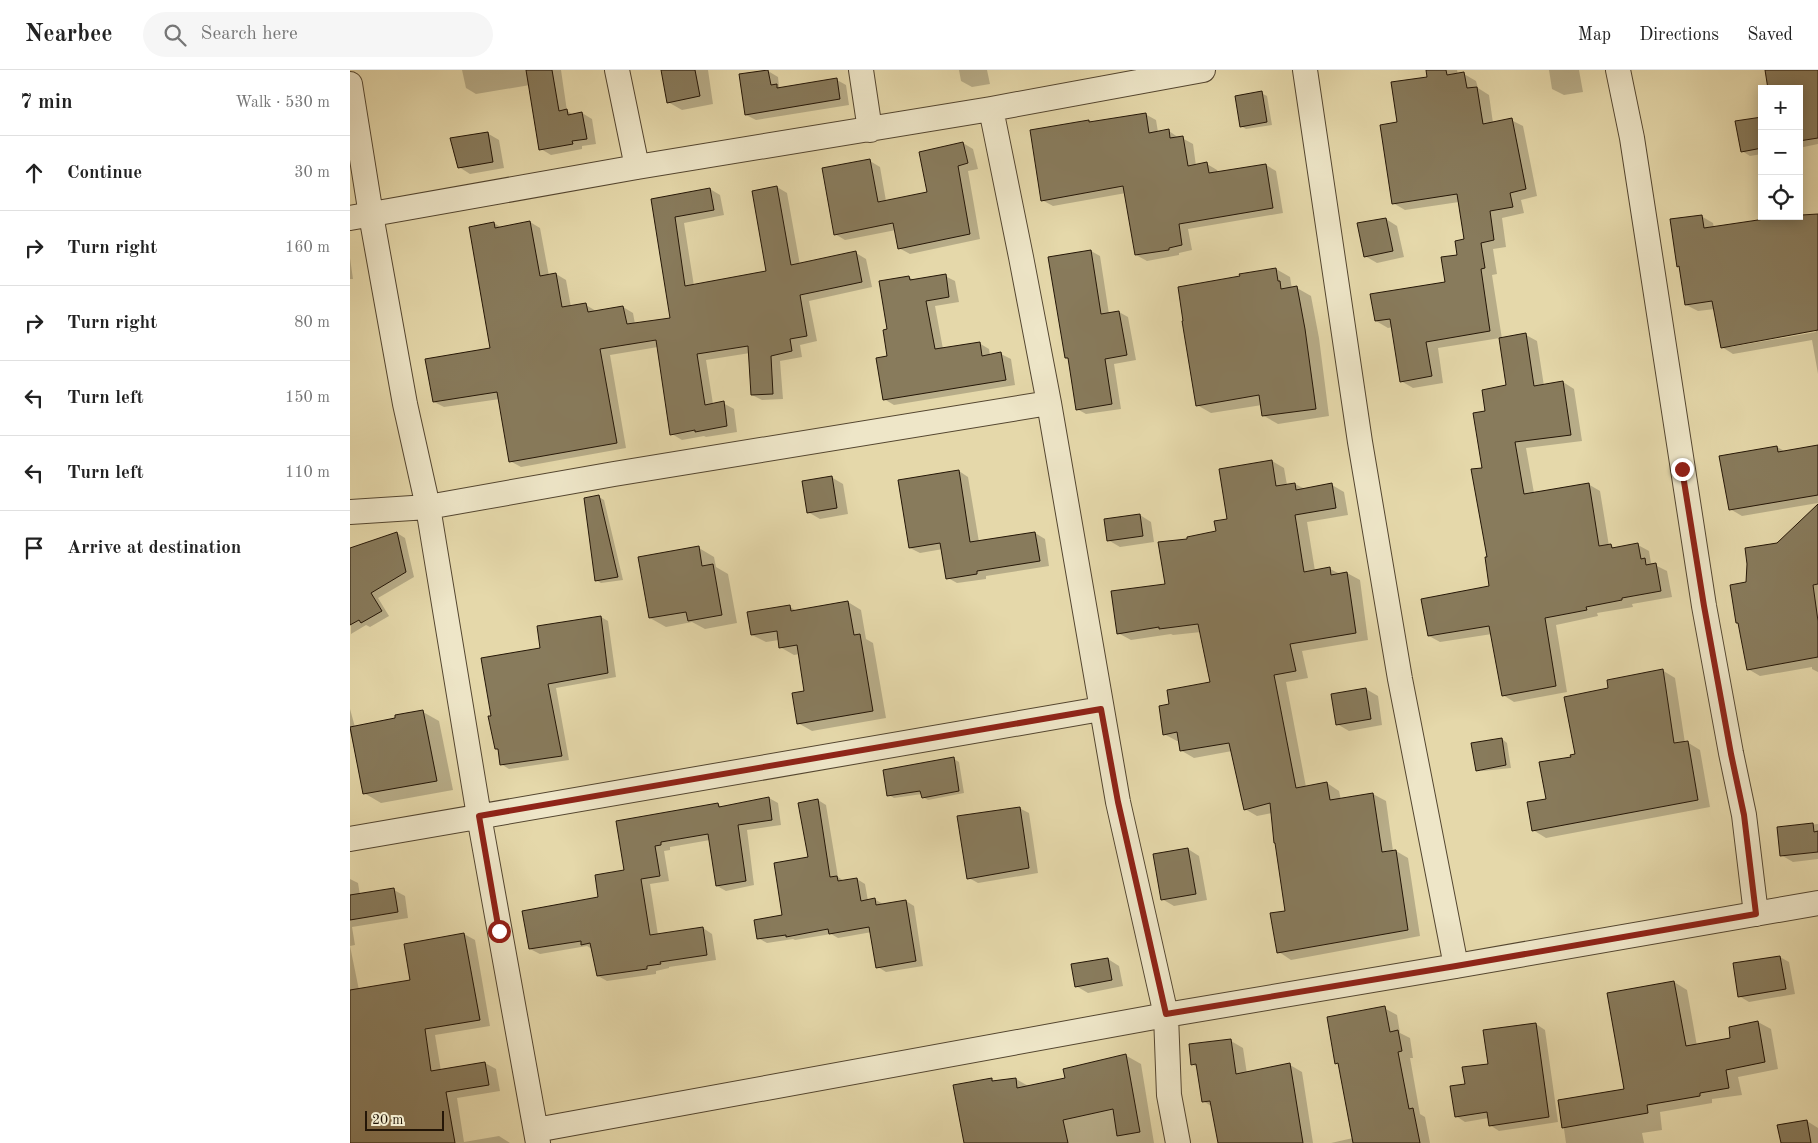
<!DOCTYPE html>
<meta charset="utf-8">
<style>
body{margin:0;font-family:"Old Standard TT",serif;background:#f6f6f6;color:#222}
.controls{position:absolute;right:15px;top:15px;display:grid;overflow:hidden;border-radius:0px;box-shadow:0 2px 12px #0003}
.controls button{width:45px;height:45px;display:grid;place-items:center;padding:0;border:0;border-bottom:1px solid #e0e0e0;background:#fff;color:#222;font:25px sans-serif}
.scale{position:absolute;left:15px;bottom:12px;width:79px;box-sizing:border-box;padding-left:5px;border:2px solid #241607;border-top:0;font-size:14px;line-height:18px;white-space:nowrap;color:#241607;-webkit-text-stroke:4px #eee6c8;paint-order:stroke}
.stop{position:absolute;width:15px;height:15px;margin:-11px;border:4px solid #8f2418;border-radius:50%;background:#fff}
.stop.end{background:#8f2418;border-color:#fff;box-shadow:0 1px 5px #0008}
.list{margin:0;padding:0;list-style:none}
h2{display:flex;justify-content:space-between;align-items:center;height:65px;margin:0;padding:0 20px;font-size:21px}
h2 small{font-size:16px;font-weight:400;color:#767676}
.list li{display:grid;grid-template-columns:32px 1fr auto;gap:15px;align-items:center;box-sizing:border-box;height:75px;padding:0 20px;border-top:1px solid #e0e0e0}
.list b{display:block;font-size:19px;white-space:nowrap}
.list em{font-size:16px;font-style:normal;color:#767676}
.icon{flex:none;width:28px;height:28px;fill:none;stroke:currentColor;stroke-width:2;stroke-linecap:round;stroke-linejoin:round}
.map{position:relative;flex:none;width:1468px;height:1073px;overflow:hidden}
header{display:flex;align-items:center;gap:30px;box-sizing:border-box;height:70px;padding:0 25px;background:#fff;border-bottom:1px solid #e0e0e0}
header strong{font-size:24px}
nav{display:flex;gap:28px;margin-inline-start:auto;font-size:18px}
.search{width:350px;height:45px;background:#f6f6f6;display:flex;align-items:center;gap:12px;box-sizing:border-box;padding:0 18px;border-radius:28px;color:#767676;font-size:19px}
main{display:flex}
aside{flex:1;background:#fff}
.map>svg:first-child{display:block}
.shadow{fill:#0003;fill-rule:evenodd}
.building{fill:#887b5c;stroke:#241607}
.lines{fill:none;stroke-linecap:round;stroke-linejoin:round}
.street-casing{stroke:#544630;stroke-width:26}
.street{stroke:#eee6c8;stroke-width:24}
.route{stroke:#8f2418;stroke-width:6}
</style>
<header>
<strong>Nearbee</strong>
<div class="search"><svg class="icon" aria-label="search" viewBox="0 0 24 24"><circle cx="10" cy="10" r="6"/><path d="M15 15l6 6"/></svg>Search here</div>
<nav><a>Map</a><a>Directions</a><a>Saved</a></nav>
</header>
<main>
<aside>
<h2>7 min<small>Walk · 530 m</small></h2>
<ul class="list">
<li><svg class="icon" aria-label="ahead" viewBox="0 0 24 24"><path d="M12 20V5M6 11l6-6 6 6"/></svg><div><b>Continue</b></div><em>30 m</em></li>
<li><svg class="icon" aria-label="right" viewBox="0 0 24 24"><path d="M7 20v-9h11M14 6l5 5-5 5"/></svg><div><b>Turn right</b></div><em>160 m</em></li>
<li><svg class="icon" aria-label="right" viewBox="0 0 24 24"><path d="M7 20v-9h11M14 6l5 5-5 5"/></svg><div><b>Turn right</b></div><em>80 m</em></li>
<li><svg class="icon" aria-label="left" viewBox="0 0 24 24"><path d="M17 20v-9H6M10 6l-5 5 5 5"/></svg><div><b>Turn left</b></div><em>150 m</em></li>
<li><svg class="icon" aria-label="left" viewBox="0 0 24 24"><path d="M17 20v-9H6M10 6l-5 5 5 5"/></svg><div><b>Turn left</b></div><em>110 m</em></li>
<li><svg class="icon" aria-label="arrive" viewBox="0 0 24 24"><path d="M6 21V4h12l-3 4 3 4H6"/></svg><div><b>Arrive at destination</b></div></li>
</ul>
</aside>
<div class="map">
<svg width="1468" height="1073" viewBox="0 0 1468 1073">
<rect width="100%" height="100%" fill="#e5d8aa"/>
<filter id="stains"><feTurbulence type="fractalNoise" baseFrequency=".004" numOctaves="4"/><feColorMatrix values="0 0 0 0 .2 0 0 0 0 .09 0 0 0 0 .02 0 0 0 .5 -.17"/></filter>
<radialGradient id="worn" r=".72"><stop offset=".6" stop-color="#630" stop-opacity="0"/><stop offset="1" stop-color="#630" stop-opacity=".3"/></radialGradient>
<path class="shadow" d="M 112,0 L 211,0 L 217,41 L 224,45 L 232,43 L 242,49 L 246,74 L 232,76 L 232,79 L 201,85 L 191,79 L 180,15 L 126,24 L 116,18 Z
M 312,0 L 358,0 L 363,34 L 332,40 L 318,32 Z
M 609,0 L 637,0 L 640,14 L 622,17 L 611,11 Z
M 1077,0 L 1107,0 L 1108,5 L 1114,4 L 1126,11 L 1128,18 L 1139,25 L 1143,53 L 1161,50 L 1173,56 L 1187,126 L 1171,130 L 1174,143 L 1152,148 L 1156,177 L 1143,179 L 1147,204 L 1142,205 L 1152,269 L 1176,265 L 1187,271 L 1194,316 L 1213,312 L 1224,319 L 1232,371 L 1176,378 L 1184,423 L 1238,414 L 1250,421 L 1259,476 L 1267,478 L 1288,475 L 1299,481 L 1301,493 L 1317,501 L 1322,527 L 1282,534 L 1283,537 L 1247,543 L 1248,546 L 1206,555 L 1217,622 L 1164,632 L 1153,625 L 1142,564 L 1090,572 L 1079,566 L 1141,517 L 1134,399 L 1136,342 L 1158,316 L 1150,268 L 1088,278 L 1093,313 L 1063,318 L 1051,311 L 1043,257 L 1038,258 L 1026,251 L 1097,213 L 1115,170 L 1109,132 L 1055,140 L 1043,133 L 1048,53 L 1078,8 Z
M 1199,0 L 1229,0 L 1233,22 L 1214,25 L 1202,19 Z
M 1416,0 L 1468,0 L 1468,74 L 1449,78 L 1449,19 Z
M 418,1 L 428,7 L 429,17 L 432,19 L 487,10 L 496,15 L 499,35 L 406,50 L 396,45 Z
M 911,23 L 917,26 L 922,55 L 896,59 L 891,56 Z
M 795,44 L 806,50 L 808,62 L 819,61 L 829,68 L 832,68 L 843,74 L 846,96 L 857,94 L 867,100 L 868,103 L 916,95 L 926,101 L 933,143 L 838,159 L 842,180 L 829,183 L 829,185 L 797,191 L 786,185 L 776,123 L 703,136 L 692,130 L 738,51 L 742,53 Z
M 1412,48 L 1412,84 L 1400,86 L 1392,81 Z
M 137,63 L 149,70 L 154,98 L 120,104 L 109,97 Z
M 613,73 L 623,79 L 628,99 L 618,101 L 630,169 L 560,184 L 549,178 L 546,160 L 495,170 L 485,164 L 520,91 L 530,97 L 536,131 L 578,123 Z
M 427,117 L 437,123 L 450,195 L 506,183 L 516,189 L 522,217 L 459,231 L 467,271 L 450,275 L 452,287 L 430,291 L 433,329 L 412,330 L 402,325 L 400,283 L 356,290 L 363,334 L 373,333 L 384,339 L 387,362 L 356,367 L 354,366 L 332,370 L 322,364 L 308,277 L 260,285 L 276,378 L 171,397 L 160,391 L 150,329 L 94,337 L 84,332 L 141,279 L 144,153 L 152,158 L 180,152 L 190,158 L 199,206 L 206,204 L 216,210 L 221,237 L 236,235 L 246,241 L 273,237 L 283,243 L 285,254 L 321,249 L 302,130 L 360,119 L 370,125 L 374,145 L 334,153 L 344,216 L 418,202 Z
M 1468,145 L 1468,304 L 1462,270 L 1383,284 L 1372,277 L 1365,239 L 1348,241 L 1336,235 L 1330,197 L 1328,196 L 1351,146 L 1363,153 L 1364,158 ZM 1465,260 L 1466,262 L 1380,277 L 1380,275 Z
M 1036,149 L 1047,156 L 1054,187 L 1027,193 L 1015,186 Z
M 741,181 L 750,186 L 759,244 L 769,242 L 778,247 L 786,290 L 764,294 L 771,339 L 736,344 L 727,339 L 719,289 L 716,287 Z
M 0,188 L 3,209 L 0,209 Z
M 926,199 L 940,207 L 942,219 L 947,218 L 961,226 L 969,268 L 979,346 L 928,354 L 914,346 L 912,335 L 861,343 L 847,335 Z
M 595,206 L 605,211 L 609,232 L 585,236 L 593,279 L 629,273 L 639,279 L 640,285 L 651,284 L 661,289 L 665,315 L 544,335 L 534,329 L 539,287 L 539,260 L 559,207 L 565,211 Z
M 1427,377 L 1436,382 L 1468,377 L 1468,433 L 1392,446 L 1380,439 Z
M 922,391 L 934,398 L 937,415 L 945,414 L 955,419 L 982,415 L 994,422 L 998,445 L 957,452 L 965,501 L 980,499 L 990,504 L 997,503 L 1010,510 L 1018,570 L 952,581 L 958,608 L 936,612 L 956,717 L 977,713 L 989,721 L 991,730 L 1023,724 L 1036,731 L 1043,781 L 1046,781 L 1058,788 L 1070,866 L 941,890 L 929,882 L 937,842 L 922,743 L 907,746 L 895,739 L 882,681 L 844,688 L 832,681 L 830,671 L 827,671 L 814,664 L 821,635 L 861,613 L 851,562 L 823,565 L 821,564 L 781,570 L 768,563 L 816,515 L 838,470 L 868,462 Z
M 609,401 L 618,407 L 629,472 L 685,463 L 695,469 L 699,496 L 636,506 L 636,509 L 607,513 L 598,508 L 593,479 L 570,483 L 560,478 Z
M 481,407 L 493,414 L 498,444 L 470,449 L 458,442 Z
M 249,427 L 254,430 L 273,510 L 251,513 L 246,510 Z
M 1468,435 L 1468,602 L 1462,599 L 1462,597 L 1410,606 L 1398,599 L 1390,555 L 1387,553 L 1397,513 L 1428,474 Z
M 790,445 L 801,452 L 804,472 L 770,477 L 758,470 Z
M 47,463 L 55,468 L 64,507 L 28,528 L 39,546 L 20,557 L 16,555 L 1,564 L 0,479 Z
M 349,478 L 364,487 L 366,497 L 378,504 L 387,553 L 355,559 L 342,552 L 316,557 L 300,548 Z
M 498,532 L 511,540 L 516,569 L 523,573 L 536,648 L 462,661 L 448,653 L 455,622 L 450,584 L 444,585 L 430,577 L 429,570 L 416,572 L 402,565 L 440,537 L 447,541 Z
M 251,547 L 258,551 L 266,607 L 206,618 L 219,690 L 159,699 L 151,694 L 149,680 L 146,679 L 142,647 L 191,579 Z
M 1312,600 L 1325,608 L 1335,673 L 1337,672 L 1350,680 L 1360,737 L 1196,768 L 1183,760 L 1197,730 L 1222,688 L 1227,685 L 1260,619 Z
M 1016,619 L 1028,626 L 1032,655 L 999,661 L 987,654 L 982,625 Z
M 0,639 L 5,657 L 73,642 L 89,651 L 103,720 L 31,733 L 14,723 L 0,661 Z
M 1152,669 L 1157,673 L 1161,698 L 1132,701 L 1127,698 Z
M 604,689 L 609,692 L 614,723 L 578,730 L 573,727 L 572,724 L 544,728 L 539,725 Z
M 419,728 L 428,733 L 431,755 L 397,760 L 404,815 L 376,821 L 367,816 L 360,770 L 320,777 L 320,780 L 314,781 L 319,811 L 300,814 L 308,865 L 353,858 L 362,864 L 366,890 L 319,897 L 319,898 L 306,901 L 306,904 L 257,911 L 248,906 L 242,879 L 237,876 L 190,884 L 180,879 L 250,828 L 276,801 L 268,752 L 368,735 L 372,737 Z
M 468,730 L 476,735 L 488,807 L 494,811 L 507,809 L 515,814 L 518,831 L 524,829 L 533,834 L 556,831 L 564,836 L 573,896 L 536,902 L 528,897 L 522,862 L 488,868 L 481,864 L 445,870 L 443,869 L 417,873 L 408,868 L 434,846 L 459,788 Z
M 669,738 L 679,743 L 688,803 L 628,813 L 619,808 Z
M 1468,754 L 1468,789 L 1443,792 L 1431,785 L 1429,758 Z
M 838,779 L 849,786 L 857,830 L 824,836 L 812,829 Z
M 0,809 L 8,813 L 10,825 L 44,820 L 55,826 L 58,848 L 2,857 L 5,875 L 0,876 L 9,920 L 61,911 L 114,864 L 125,870 L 140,956 L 85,965 L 91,1001 L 135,993 L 146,999 L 150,1021 L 107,1028 L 114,1072 L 149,1066 L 160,1073 L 0,1073 Z
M 1430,887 L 1439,892 L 1445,924 L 1399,932 L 1389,926 Z
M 758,889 L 769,896 L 773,916 L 738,923 L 726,916 Z
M 1324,912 L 1337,920 L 1347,976 L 1382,969 L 1408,952 L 1421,959 L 1428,999 L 1388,1007 L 1392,1025 L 1362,1029 L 1362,1033 L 1310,1042 L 1312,1060 L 1292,1063 L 1294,1073 L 1216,1073 L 1210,1031 L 1275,1020 Z
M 1034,938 L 1047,945 L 1050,963 L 1060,968 L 1063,988 L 1060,988 L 1070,1044 L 1075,1047 L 1080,1073 L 981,1073 L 1003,1068 L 990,996 L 986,993 Z
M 1186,954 L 1195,960 L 1208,1052 L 1149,1061 L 1140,1055 L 1139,1048 L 1115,1052 L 1106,1046 L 1116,1015 Z
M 881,971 L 893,978 L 897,1004 L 940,995 L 952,1002 L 963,1073 L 870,1073 L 863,1037 L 853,1031 L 847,997 L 842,994 Z
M 775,985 L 791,994 L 804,1073 L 615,1073 L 642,1010 L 645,1012 L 666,1009 L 680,1017 L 717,1009 Z
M 1457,1051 L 1468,1058 L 1468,1073 L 1432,1073 Z"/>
<path class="building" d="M 176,0 L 202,0 L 209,41 L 217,39 L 218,45 L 232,42 L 237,69 L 222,71 L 223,74 L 189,80 Z
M 311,0 L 345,0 L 350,26 L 317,33 Z
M 418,0 L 421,15 L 427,14 L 427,18 L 487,8 L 490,29 L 395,45 L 389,4 Z
M 1076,0 L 1096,0 L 1097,5 L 1114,2 L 1117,18 L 1127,17 L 1133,54 L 1162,48 L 1176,119 L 1160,123 L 1163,137 L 1140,141 L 1144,170 L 1131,173 L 1135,198 L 1131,199 L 1140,261 L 1076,272 L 1082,306 L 1050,312 L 1040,249 L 1025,251 L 1020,224 L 1095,212 L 1091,187 L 1107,185 L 1105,171 L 1114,169 L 1107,124 L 1042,134 L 1030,55 L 1047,52 L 1041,12 L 1077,7 Z
M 1415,0 L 1468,0 L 1468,68 L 1449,71 L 1449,19 L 1418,19 Z
M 912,21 L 917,52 L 890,57 L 885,26 Z
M 796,43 L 799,63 L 819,59 L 820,68 L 833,66 L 838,96 L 857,92 L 859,103 L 916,94 L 923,138 L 829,154 L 832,175 L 819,178 L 819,180 L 785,185 L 773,116 L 691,131 L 680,60 L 739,50 L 739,52 Z
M 1412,47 L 1412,78 L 1391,82 L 1385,51 Z
M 138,62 L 143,92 L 108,98 L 100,68 Z
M 613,72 L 618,93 L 608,96 L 620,164 L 548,179 L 543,153 L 484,165 L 472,98 L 520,89 L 528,132 L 577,122 L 569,82 Z
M 427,116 L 441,195 L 506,181 L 512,212 L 450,225 L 457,266 L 440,269 L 442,281 L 421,286 L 423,324 L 401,325 L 398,276 L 347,284 L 355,335 L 374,331 L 377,356 L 345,362 L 345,360 L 320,365 L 306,270 L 250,279 L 267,373 L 159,392 L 147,322 L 83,332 L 75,289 L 140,278 L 119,157 L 144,152 L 145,158 L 180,151 L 190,206 L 206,203 L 212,237 L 236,233 L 238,242 L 273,236 L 277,254 L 320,248 L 301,129 L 360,118 L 364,140 L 325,147 L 335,216 L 416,201 L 402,121 Z
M 1468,144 L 1468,260 L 1371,278 L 1362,231 L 1335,235 L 1329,196 L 1327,197 L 1320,149 L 1352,145 L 1354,158 L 1435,146 Z
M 1036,148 L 1043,181 L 1014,187 L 1007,153 Z
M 741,180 L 751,244 L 769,241 L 777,285 L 755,289 L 762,334 L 726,340 L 718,288 L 715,288 L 698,187 Z
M 926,198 L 928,211 L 930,211 L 931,219 L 947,216 L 955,259 L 966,339 L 912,346 L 909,325 L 846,336 L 832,251 L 833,251 L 828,217 L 890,206 L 889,204 Z
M 596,204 L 599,227 L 576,231 L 585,279 L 630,272 L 632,286 L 651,282 L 656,310 L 533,330 L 526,288 L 537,286 L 533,260 L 537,259 L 529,211 L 559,206 L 560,210 Z
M 1176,263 L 1184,316 L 1213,311 L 1221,365 L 1165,372 L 1174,424 L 1239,413 L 1249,476 L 1261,474 L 1262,478 L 1288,473 L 1291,489 L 1295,488 L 1296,495 L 1306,493 L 1311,521 L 1272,528 L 1272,530 L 1236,537 L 1237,540 L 1195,548 L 1206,616 L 1152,626 L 1139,556 L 1078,566 L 1071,529 L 1139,516 L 1135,487 L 1137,487 L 1121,399 L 1132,398 L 1123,343 L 1135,341 L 1132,320 L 1156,315 L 1149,268 Z
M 1468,375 L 1468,425 L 1379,440 L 1369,386 L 1427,376 L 1428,382 Z
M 922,390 L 926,416 L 945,413 L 946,420 L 982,413 L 986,438 L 945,445 L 954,502 L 980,497 L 981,505 L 997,502 L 1006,563 L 940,574 L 946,601 L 924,605 L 946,718 L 977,712 L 980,730 L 1023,723 L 1032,782 L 1046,780 L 1058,860 L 927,883 L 920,843 L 935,841 L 925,773 L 924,773 L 920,733 L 894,740 L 879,673 L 830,681 L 827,662 L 813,665 L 809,636 L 819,634 L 817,620 L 860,612 L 848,554 L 809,559 L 809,557 L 767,564 L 761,521 L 815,514 L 808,472 L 837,469 L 837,467 L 866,461 L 864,451 L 877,449 L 869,399 Z
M 609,400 L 620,472 L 685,462 L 690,491 L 627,501 L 627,504 L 596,509 L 590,473 L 559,478 L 548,410 Z
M 482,406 L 487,438 L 457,443 L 452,411 Z
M 249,425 L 268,507 L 245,511 L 234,428 Z
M 1468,434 L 1468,514 L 1463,515 L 1468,551 L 1468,587 L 1397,600 L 1388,553 L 1386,553 L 1380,515 L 1396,512 L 1397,494 L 1395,478 L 1427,473 Z
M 790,444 L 793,466 L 757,471 L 754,449 Z
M 47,462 L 56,502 L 21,523 L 32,541 L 11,553 L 9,550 L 0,555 L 0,478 Z
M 349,476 L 352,496 L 363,494 L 372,545 L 338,551 L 336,542 L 299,548 L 288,487 Z
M 498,531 L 504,565 L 510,564 L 523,641 L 447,654 L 442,623 L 454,621 L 447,575 L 429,578 L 427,561 L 401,565 L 397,542 L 440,535 L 441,541 Z
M 251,546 L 258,603 L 198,614 L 212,686 L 150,695 L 148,679 L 145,679 L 138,646 L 141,646 L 131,588 L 190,578 L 187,556 Z
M 1313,599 L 1324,673 L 1338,671 L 1348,730 L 1182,761 L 1177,732 L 1196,729 L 1189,692 L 1221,687 L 1220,685 L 1225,684 L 1214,627 L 1258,618 L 1257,610 Z
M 1016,618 L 1021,649 L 986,655 L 981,624 Z
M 73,640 L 87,711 L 13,724 L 0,657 L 45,648 L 45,645 Z
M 1152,668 L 1156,695 L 1126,701 L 1121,673 Z
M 604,687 L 609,721 L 572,728 L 570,721 L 537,726 L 533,700 Z
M 419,727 L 422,750 L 388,755 L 396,811 L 366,816 L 358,764 L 311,772 L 311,775 L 305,776 L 310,806 L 291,809 L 300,865 L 353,857 L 357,885 L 310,892 L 311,894 L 297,896 L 297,899 L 247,906 L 240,873 L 231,875 L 231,871 L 179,879 L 172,841 L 248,827 L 245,805 L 274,800 L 266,751 L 368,733 L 369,737 Z
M 468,729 L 480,807 L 487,806 L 488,811 L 507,808 L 511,831 L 525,828 L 526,835 L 556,830 L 566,891 L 526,898 L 519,857 L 479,864 L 478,859 L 436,867 L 436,865 L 407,869 L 404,850 L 432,845 L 424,793 L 458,787 L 448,733 Z
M 670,737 L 679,798 L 617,809 L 607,746 Z
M 1463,753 L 1464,762 L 1468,761 L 1468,782 L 1430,786 L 1427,757 Z
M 838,778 L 846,824 L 811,830 L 803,784 Z
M 44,818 L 48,842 L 0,850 L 0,825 Z
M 114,863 L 130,950 L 75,959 L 81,1001 L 135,992 L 139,1015 L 96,1022 L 105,1073 L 0,1073 L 0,920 L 60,910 L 54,874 Z
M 1430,886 L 1436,919 L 1388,927 L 1383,893 Z
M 758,888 L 762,910 L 725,917 L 721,894 Z
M 1324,911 L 1336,976 L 1380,968 L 1379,957 L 1408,951 L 1415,992 L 1376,1000 L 1379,1018 L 1350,1023 L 1350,1026 L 1297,1035 L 1298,1043 L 1212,1058 L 1208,1030 L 1274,1019 L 1257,923 Z
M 1035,936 L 1040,962 L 1048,960 L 1052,981 L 1048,982 L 1059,1039 L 1063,1038 L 1070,1073 L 1003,1073 L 988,993 L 985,994 L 977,947 Z
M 1186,953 L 1199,1047 L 1139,1056 L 1137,1042 L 1105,1047 L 1100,1016 L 1115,1014 L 1112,997 L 1138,994 L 1133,960 Z
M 881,969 L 886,1004 L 940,993 L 953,1073 L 868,1073 L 860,1031 L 852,1032 L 846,994 L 841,995 L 839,974 Z
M 776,984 L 790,1062 L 767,1066 L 763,1039 L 713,1050 L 718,1073 L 614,1073 L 603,1015 L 642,1008 L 642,1011 L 666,1008 L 667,1018 L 715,1008 L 713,999 Z
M 1457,1050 L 1461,1073 L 1431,1073 L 1427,1055 Z"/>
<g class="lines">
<g class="street-casing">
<path id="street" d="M 267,0 L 287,97
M 511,0 L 520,60
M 955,0 L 1010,372 L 1050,609 L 1106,896
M 1268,0 L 1282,68 L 1354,536 L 1381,683 L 1394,745 L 1406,844
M 0,14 L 21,145 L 55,334 L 78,437 L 129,746 L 188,1073
M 641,39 L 671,187 L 699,333 L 768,732 L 816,945 L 819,1025 L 828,1073
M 0,148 L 287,97 L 641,39 L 853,0
M 0,442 L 78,437 L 264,404 L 699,333
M 0,769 L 751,639
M 186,1060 L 816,945 L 1106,896 L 1468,833"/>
</g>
<use href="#street" class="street"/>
</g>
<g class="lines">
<path class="route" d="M 149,861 L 129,746 L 751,639 L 768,732 L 816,944 L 1106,896 L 1406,844 L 1394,745 L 1381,684 L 1354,536 L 1332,399"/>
</g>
<rect width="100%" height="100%" filter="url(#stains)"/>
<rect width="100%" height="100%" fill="url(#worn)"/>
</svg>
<div class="controls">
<button>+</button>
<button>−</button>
<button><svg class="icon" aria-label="locate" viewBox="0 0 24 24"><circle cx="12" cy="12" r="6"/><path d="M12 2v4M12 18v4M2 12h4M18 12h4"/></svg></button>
</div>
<div class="scale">20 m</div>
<div class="stop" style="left:149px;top:861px"></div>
<div class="stop end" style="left:1332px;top:399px"></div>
</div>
</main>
